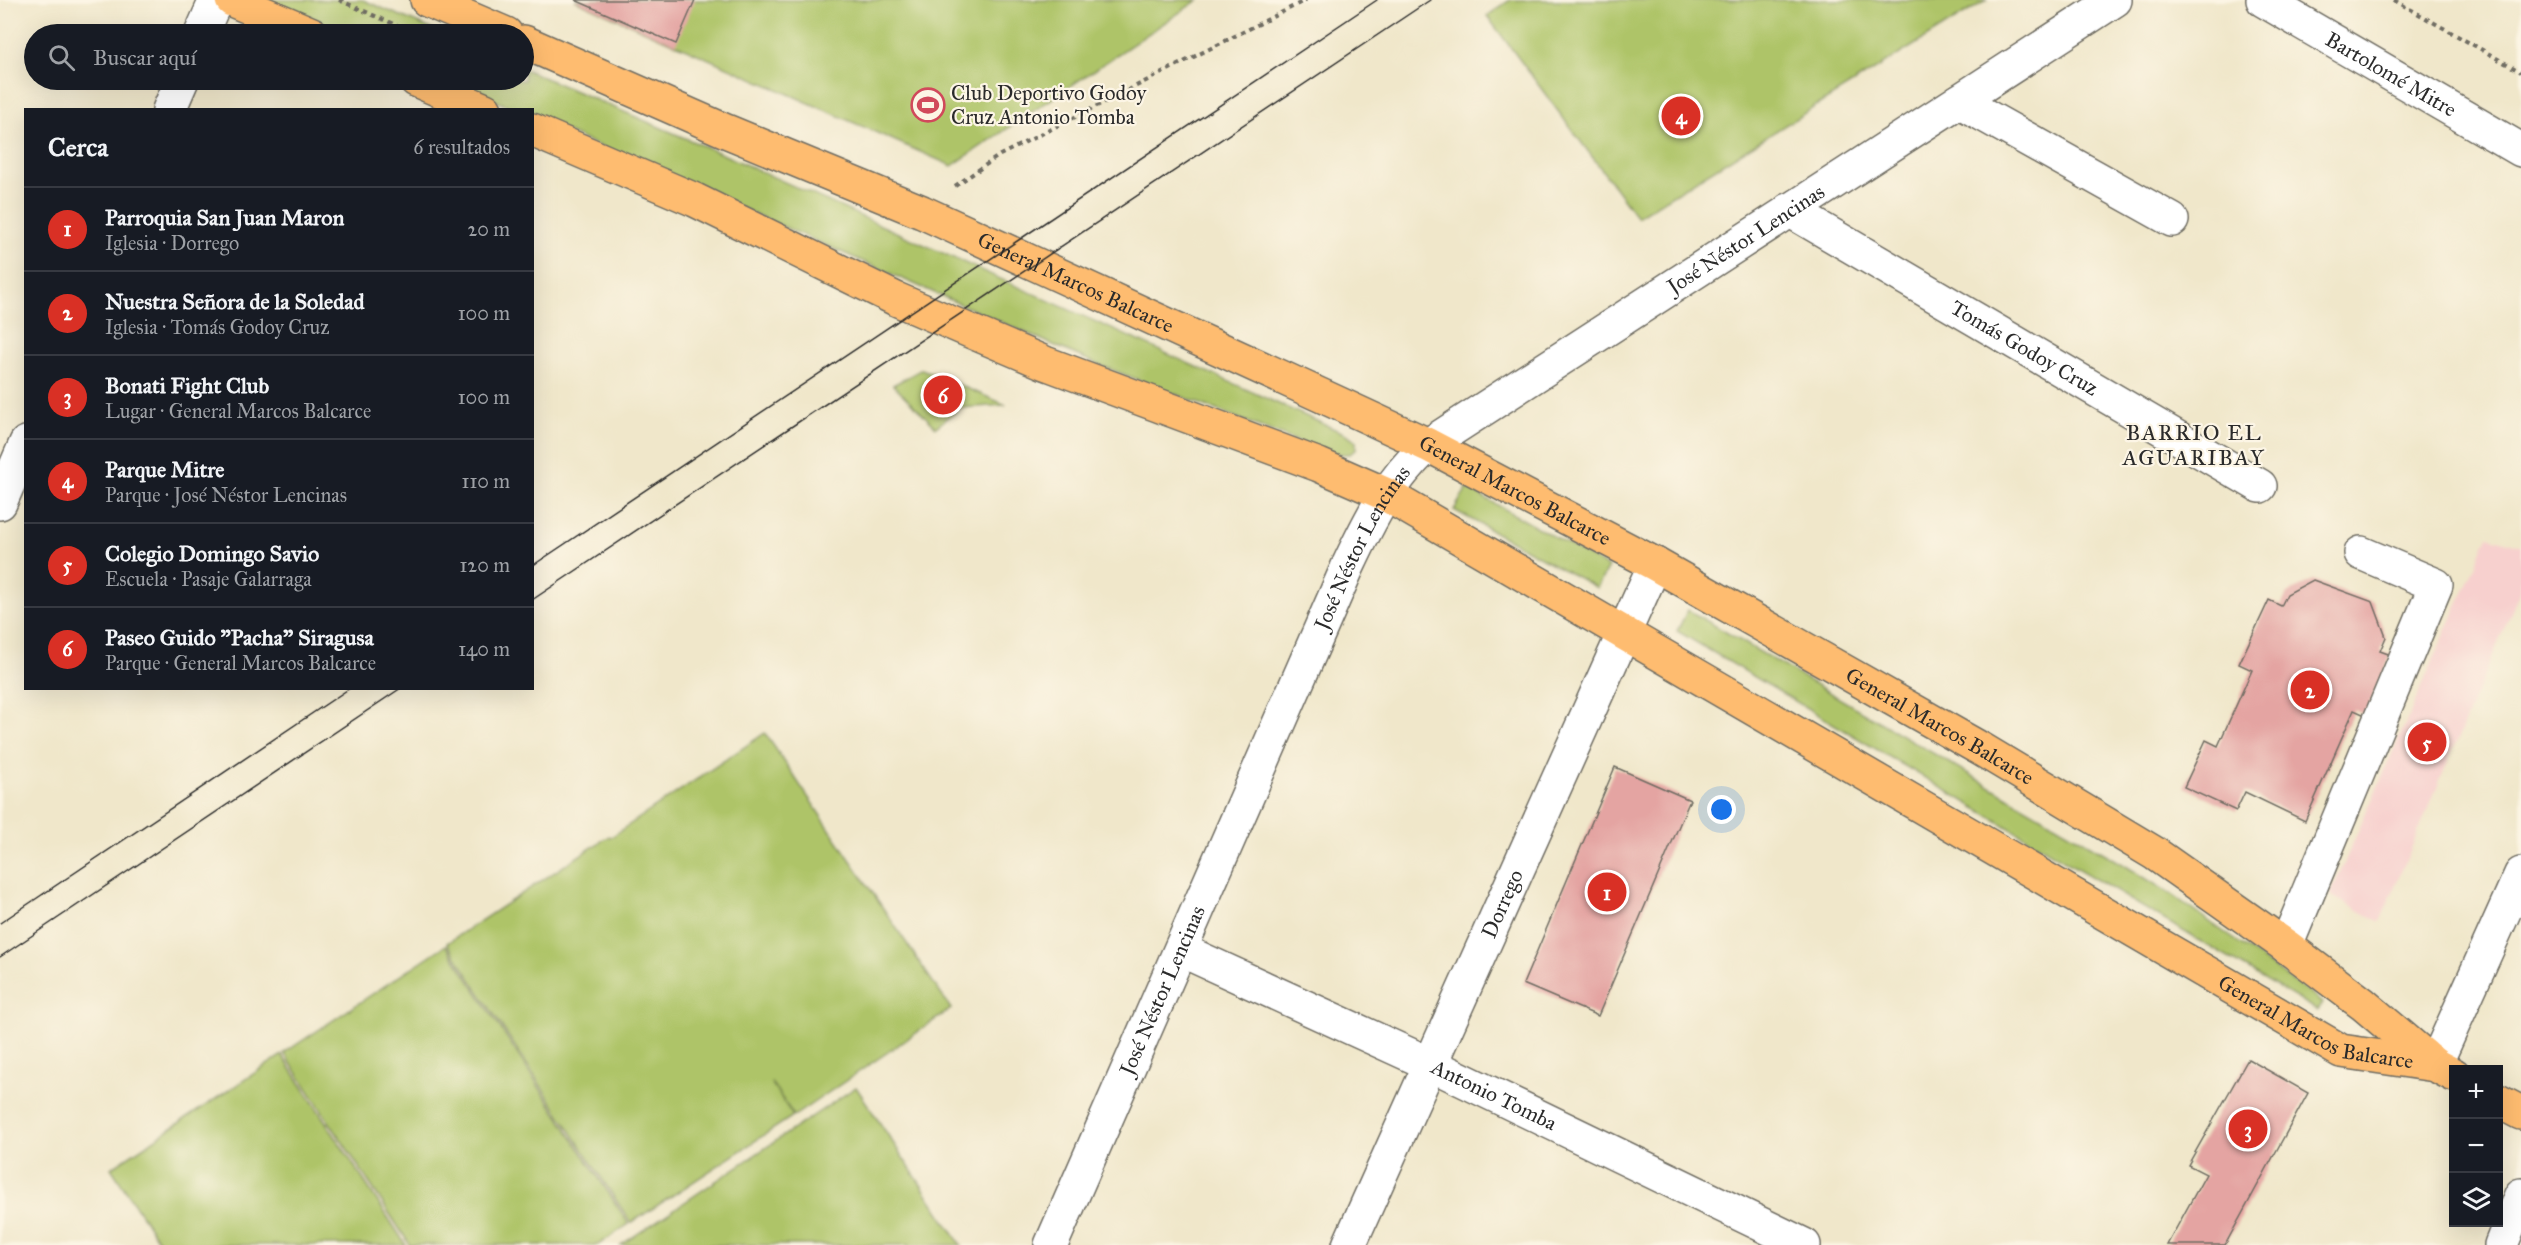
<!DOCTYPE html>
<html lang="es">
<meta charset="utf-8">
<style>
body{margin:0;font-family:"IM FELL Great Primer",serif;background:#20242c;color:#f1f3f6}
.controls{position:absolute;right:18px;bottom:18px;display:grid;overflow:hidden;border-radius:0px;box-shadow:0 6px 24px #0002}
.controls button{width:54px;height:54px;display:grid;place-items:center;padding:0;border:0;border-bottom:2px solid #363941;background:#171b24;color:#f1f3f6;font:30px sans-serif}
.you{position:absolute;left:1722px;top:810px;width:21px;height:21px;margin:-15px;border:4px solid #fff;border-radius:50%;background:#1a73e8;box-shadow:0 0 0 9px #1a73e833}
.badge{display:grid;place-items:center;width:39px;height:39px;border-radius:50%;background:#d93025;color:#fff;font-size:20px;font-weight:700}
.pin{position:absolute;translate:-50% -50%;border:3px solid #fff;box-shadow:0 2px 6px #0006}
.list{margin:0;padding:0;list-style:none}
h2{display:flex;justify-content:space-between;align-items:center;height:78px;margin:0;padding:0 24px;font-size:26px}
h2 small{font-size:20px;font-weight:400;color:#9ea1a6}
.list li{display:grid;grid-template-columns:39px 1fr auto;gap:18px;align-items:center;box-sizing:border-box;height:84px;padding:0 24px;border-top:2px solid #363941}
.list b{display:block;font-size:22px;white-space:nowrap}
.list p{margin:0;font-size:20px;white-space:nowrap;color:#9ea1a6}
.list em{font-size:20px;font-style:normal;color:#9ea1a6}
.icon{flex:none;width:33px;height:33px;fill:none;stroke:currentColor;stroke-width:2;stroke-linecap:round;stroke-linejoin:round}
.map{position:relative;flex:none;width:2521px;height:1245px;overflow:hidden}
.search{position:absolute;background:#171b24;box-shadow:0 6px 24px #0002;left:24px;top:24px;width:510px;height:66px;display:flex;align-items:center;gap:15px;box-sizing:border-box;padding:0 21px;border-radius:33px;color:#9ea1a6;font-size:22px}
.panel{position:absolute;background:#171b24;box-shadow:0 6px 24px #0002;left:24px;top:108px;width:510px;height:582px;border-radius:0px}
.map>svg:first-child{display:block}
.built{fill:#f7d0ce}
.green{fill:#aec468;stroke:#6c784a;stroke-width:1.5}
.building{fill:#e4a4a2}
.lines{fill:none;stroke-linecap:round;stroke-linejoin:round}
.minor-casing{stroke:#706d63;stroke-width:36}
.major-casing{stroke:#706d63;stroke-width:36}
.path{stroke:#706d63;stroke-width:4;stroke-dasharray:4.5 4.5;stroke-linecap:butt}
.minor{stroke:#fff;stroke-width:33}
.major{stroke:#febc70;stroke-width:33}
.tram{stroke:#2b2b2b;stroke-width:1.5}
.labels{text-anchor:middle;stroke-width:4.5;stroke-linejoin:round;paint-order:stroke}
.street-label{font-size:21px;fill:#2b2b2b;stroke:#fcf5e5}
.poi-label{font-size:21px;fill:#2b2b2b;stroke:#fcf5e5;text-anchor:start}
.neighbourhood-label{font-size:22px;letter-spacing:1.5px;fill:#2b2b2b;stroke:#fcf5e5}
</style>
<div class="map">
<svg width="2521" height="1245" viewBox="0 0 2521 1245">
<rect width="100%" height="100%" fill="#fcf5e5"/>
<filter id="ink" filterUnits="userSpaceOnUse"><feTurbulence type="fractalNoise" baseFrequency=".0167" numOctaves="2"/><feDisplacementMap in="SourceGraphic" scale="12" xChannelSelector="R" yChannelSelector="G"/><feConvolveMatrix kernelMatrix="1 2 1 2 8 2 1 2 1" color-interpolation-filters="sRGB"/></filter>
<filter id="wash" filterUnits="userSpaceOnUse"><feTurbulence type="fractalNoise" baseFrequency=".008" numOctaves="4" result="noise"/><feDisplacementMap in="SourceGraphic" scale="24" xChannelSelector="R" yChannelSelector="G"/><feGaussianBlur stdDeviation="1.35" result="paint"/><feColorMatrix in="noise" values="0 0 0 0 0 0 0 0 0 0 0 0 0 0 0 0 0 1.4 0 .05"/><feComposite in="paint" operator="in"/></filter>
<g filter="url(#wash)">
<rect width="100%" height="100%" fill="#f0e7ca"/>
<path class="built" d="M 2488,536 L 2521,546 L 2521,589 L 2380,922 L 2330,895 Z"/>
<path class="green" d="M 264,0 L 363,0 L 443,34 L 343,34 Z
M 575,0 L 1198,0 L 952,166 Z
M 1510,0 L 1987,0 L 1637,217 L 1487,16 Z
M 524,69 L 720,153 L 1348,435 L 1356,441 L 1356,449 L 1350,454 L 1339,454 L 1310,446 L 1097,364 L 533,117 L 532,110 L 515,109 L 446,80 L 524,80 Z
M 922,369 L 1006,405 L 960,408 L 936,427 L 893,385 Z
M 1467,488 L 1608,567 L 1597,588 L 1454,510 Z
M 1688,610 L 2121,863 L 2171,894 L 2323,1003 L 2318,1011 L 1677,631 Z
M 765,733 L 951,1009 L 794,1116 L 771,1082 L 793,1116 L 631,1223 L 447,943 L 609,836 L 611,837 Z
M 446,945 L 629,1224 L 598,1245 L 410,1245 L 284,1053 Z
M 282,1055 L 406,1245 L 161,1245 L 111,1168 Z
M 856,1087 L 961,1245 L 621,1245 Z"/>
<g id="blocks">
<path class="building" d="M 575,0 L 695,0 L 676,44 Z
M 2313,580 L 2373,602 L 2386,637 L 2380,651 L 2391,655 L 2365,715 L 2354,710 L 2305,821 L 2245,792 L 2236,811 L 2184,787 L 2206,740 L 2218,746 L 2252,670 L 2239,664 L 2269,600 L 2281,606 L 2287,594 Z
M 1615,767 L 1690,800 L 1598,1016 L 1523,984 Z
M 2248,1059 L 2308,1093 L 2225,1245 L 2167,1245 L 2206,1174 L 2188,1165 Z"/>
</g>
</g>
<g filter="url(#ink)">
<use href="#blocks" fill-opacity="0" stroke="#706d63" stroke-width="1.5"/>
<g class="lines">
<g class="minor-casing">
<g id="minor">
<path id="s1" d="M 2263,0 L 2521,150"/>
<path d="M 201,34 L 216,0"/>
<path d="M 1959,101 L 2172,220"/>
<path d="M 169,110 L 182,80"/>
<path id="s2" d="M 1789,210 L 2260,486"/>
<path d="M 0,503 L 26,443"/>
<path d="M 2286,946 L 2436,585 L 2361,553"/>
<path id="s3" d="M 1181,950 L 1430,1064 L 1804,1245"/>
<path d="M 2435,1065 L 2521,874"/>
<path id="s4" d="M 1051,1245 L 1348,566 C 1371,517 1388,483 1428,445 L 2115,0"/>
<path id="s5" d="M 1349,1245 L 1655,564"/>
<path d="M 2501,1245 L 2521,1195"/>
</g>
</g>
<g class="major-casing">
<g id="major">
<path d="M 232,0 L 312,34"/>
<path d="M 427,0 L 506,34"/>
<path id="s6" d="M 524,42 L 726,131 L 922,212 L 1344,406 L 1428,445 L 1655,564 L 1981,749 L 2154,853 L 2286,946 L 2363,1004 L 2435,1065 L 2454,1075"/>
<path d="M 416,80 L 485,110"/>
<path id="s7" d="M 532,130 L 695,200 L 896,299 L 970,331 L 1045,363 L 1319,465 L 1385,494 L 2341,1051 L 2435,1065"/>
<path d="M 2498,1101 L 2521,1113"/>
</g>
</g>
<path class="path" d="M 339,0 L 398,26
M 2394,0 L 2521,72
M 955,186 L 1000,155 L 1306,0"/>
<use href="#minor" class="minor"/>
<use href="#major" class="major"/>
<path class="tram" d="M 532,566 L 1377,0
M 532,600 L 1430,0
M 0,923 L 350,688
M 0,957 L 401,688"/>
</g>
</g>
<defs>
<g id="stadium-ring" transform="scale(1.725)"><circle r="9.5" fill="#fcf5e5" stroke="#d1495b" stroke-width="1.5"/><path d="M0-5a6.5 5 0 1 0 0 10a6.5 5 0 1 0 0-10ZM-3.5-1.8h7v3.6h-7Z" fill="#d1495b"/></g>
</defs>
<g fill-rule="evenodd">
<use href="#stadium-ring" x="928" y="105"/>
</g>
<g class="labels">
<g class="street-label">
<text dy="7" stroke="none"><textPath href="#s1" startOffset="148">Bartolomé Mitre</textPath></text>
<text dy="7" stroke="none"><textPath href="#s4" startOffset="1266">José Néstor Lencinas</textPath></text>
<text dy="7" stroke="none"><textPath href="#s6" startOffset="602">General Marcos Balcarce</textPath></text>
<text dy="7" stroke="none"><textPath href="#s2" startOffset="273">Tomás Godoy Cruz</textPath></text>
<text dy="7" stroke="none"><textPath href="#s6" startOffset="1088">General Marcos Balcarce</textPath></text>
<text dy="7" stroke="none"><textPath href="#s4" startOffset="764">José Néstor Lencinas</textPath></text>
<text dy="7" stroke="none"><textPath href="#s6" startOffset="1574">General Marcos Balcarce</textPath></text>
<text dy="7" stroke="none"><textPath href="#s5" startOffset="374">Dorrego</textPath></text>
<text dy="7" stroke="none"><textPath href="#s4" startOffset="278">José Néstor Lencinas</textPath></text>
<text dy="7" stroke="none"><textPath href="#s7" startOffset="2001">General Marcos Balcarce</textPath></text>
<text dy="7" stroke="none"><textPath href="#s3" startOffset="345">Antonio Tomba</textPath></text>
</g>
<g class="poi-label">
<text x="951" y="100">Club Deportivo Godoy<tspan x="951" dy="24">Cruz Antonio Tomba</tspan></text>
</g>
<g class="neighbourhood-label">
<text x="2194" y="440">BARRIO EL<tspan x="2194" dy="25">AGUARIBAY</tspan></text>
</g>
</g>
</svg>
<div class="controls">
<button>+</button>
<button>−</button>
<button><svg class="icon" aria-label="layers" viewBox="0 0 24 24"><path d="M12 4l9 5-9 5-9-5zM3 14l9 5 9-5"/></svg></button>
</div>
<div class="you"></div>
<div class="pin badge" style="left:1607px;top:892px">1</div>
<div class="pin badge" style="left:2310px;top:690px">2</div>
<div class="pin badge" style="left:2248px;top:1129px">3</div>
<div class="pin badge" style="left:1681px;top:116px">4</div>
<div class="pin badge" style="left:2427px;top:742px">5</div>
<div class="pin badge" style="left:943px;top:395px">6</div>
<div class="search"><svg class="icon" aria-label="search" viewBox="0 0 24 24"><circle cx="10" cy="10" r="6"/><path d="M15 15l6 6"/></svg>Buscar aquí</div>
<section class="panel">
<h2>Cerca<small>6 resultados</small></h2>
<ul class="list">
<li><span class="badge">1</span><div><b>Parroquia San Juan Maron</b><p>Iglesia · Dorrego</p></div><em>20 m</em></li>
<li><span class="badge">2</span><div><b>Nuestra Señora de la Soledad</b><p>Iglesia · Tomás Godoy Cruz</p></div><em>100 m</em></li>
<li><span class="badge">3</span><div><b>Bonati Fight Club</b><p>Lugar · General Marcos Balcarce</p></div><em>100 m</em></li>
<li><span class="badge">4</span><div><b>Parque Mitre</b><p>Parque · José Néstor Lencinas</p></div><em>110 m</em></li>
<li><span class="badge">5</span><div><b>Colegio Domingo Savio</b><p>Escuela · Pasaje Galarraga</p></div><em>120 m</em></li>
<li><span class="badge">6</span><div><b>Paseo Guido &quot;Pacha&quot; Siragusa</b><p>Parque · General Marcos Balcarce</p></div><em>140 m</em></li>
</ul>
</section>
</div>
